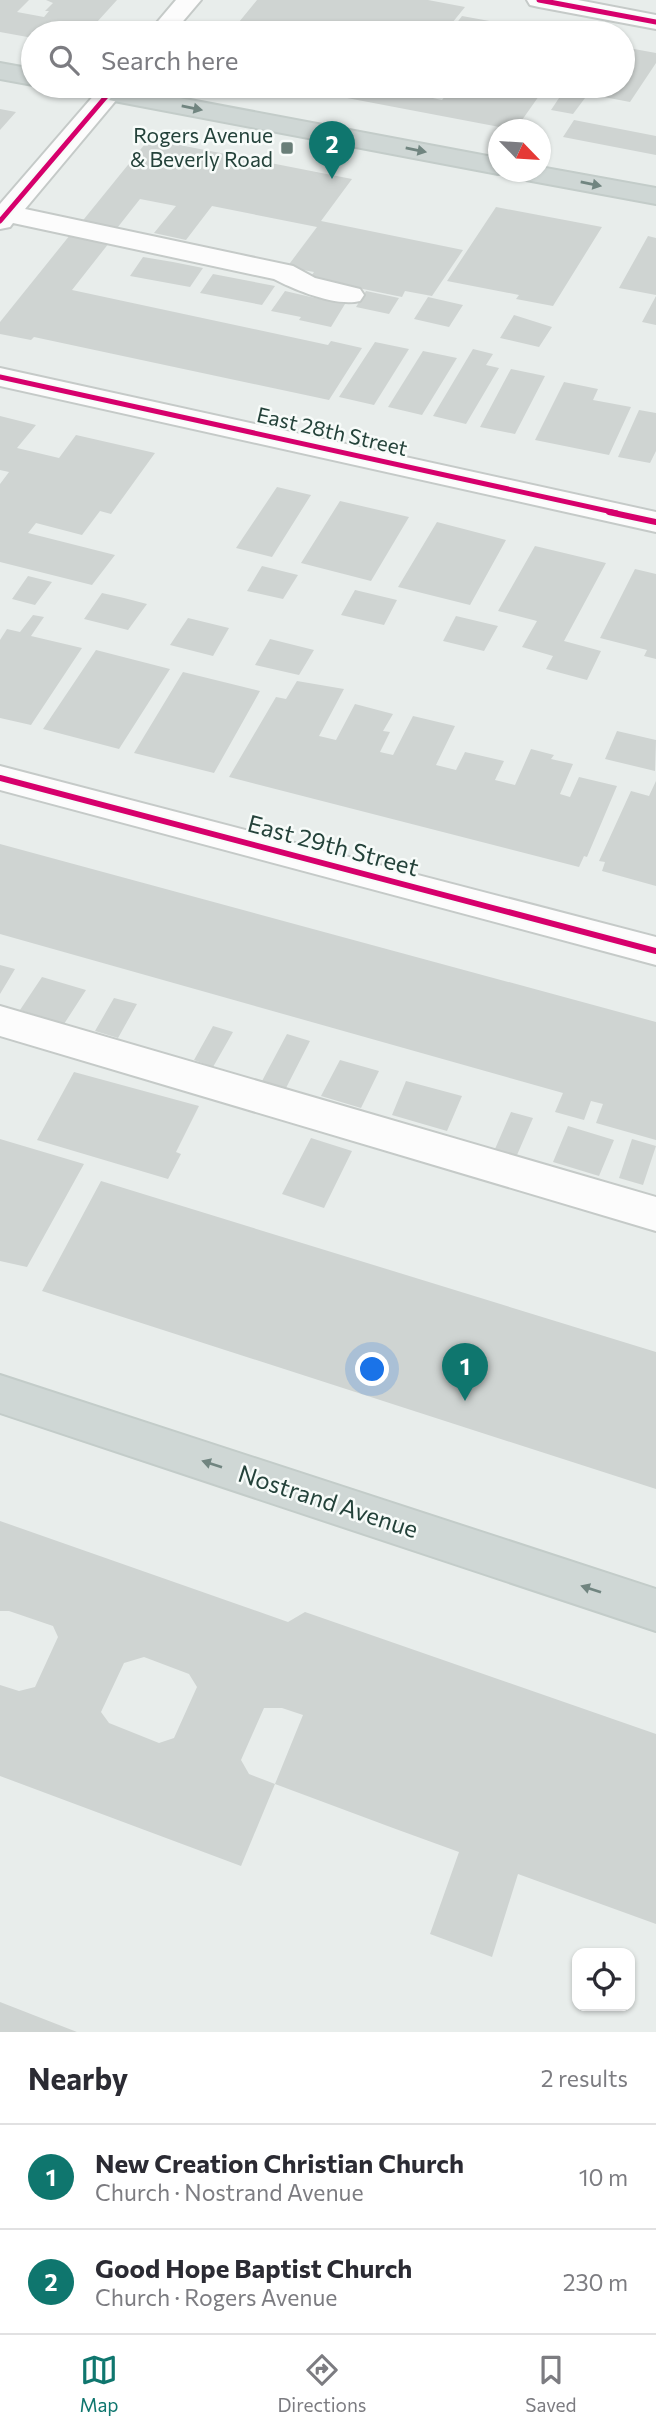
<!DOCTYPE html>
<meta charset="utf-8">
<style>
body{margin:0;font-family:Commissioner,sans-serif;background:#f2f2f3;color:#2b2b33}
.controls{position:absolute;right:21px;bottom:21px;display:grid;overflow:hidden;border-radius:14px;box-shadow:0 2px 5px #0004}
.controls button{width:63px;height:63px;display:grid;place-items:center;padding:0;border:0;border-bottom:2px solid #e1e1e2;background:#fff;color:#2b2b33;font:35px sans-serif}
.compass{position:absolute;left:488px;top:119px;width:63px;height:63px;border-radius:50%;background:#fff;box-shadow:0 2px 5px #0004;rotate:115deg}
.you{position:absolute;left:373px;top:1370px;width:24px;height:24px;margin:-18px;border:5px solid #fff;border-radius:50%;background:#1a73e8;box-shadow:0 0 0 10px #1a73e833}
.badge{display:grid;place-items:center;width:46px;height:46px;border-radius:50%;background:#0f766e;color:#fff;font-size:23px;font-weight:700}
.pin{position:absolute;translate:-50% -58px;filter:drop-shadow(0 2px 4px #0008)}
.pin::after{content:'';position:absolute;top:37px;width:24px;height:21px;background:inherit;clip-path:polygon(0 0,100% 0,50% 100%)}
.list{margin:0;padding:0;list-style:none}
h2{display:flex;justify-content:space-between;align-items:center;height:91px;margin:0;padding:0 28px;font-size:30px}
h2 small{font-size:23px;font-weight:400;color:#7c7c81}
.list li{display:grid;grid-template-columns:46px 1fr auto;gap:21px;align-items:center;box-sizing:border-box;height:105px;padding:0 28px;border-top:2px solid #e1e1e2}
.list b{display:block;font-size:26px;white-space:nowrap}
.list p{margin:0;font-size:23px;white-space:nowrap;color:#7c7c81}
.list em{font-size:23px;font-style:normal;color:#7c7c81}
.icon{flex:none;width:38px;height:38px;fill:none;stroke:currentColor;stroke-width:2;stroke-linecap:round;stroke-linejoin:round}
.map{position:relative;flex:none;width:656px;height:2032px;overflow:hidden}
.search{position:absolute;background:#fff;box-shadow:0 2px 5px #0004;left:21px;right:21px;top:21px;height:77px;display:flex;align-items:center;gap:18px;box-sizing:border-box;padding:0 24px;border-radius:38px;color:#7c7c81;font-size:26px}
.sheet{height:301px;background:#fff}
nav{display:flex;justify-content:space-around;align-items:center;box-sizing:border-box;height:98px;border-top:2px solid #e1e1e2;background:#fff;font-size:19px;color:#7c7c81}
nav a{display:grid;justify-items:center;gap:4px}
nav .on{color:#0f766e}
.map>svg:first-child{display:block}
.building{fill:#cfd4d2;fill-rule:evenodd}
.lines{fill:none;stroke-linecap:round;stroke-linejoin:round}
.minor-casing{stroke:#c5cac8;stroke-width:4}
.major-casing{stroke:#c3ccc9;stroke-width:4}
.minor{fill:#fcfcfc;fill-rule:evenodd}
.major{fill:#cfd7d5;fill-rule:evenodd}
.cycleway-far1-casing{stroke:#f7fbf9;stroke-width:9}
.cycleway-casing{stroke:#f7fbf9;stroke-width:10}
.cycleway-far1{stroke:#d6006c;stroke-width:5}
.cycleway{stroke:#d6006c;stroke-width:6}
.oneway{fill:#718580}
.poi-dot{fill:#697e78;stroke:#f7fbf9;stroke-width:2.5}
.labels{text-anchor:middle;stroke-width:5;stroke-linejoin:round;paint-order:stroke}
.far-poi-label{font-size:21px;fill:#24423a;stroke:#f7fbf9;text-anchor:end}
.far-street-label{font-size:21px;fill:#24423a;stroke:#f7fbf9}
.street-label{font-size:24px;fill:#24423a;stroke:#f7fbf9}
</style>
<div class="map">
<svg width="656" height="2032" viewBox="0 0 656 2032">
<rect width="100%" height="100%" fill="#e8edeb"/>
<path class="building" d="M 0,0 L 29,0 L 17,12 L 44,17 L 49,11 L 45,11 L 53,3 L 46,0 L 117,0 L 87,33 L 33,33 L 33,38 L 0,32 Z
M 257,0 L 428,0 L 465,7 L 444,33 L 230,33 Z
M 462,16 L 495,22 L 488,33 L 449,33 Z
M 623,47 L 656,53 L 656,63 L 630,102 L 588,94 L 573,114 L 551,110 L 563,92 L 556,90 L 559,86 L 623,86 Z
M 284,86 L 404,86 L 400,91 L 442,100 L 453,86 L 546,86 L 515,130 Z
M 0,109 L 16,112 L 0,130 Z
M 574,120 L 656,136 L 656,155 L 563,137 Z
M 149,139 L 352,179 L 321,221 L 463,250 L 432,296 L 405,291 L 402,297 L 310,278 L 314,272 L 287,267 L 317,227 L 212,206 L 186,240 L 154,233 L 176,206 L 140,199 L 114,232 L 80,224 Z
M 496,207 L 602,227 L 553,306 L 516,299 L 519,295 L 447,281 Z
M 70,235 L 109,243 L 72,290 L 328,345 L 331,341 L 362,348 L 329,400 L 34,337 L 31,340 L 0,334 L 0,322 Z
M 648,236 L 656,238 L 656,295 L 619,288 Z
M 143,257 L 173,262 L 203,268 L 190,287 L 130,276 Z
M 213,274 L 275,286 L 262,305 L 200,293 Z
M 285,291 L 315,298 L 345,304 L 331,327 L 299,320 L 301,317 L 271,311 Z
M 366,291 L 399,298 L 389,314 L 356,307 Z
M 656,296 L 656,325 L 642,322 Z
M 428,297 L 463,305 L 449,327 L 414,319 Z
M 514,315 L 552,327 L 539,347 L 500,338 Z
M 375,342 L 409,349 L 374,405 L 339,397 Z
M 473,349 L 493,354 L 486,365 L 499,368 L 466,424 L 433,416 Z
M 423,351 L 457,358 L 422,415 L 388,407 Z
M 511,369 L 545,376 L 515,434 L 480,427 Z
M 564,382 L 598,389 L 593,400 L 631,407 L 609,455 L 535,440 Z
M 639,410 L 656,413 L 656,451 L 650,463 L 618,457 Z
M 0,416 L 36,425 L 17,448 L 59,458 L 76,435 L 155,453 L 111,514 L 100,511 L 82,535 L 36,523 L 28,533 L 115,555 L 92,585 L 0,562 L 0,484 L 9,472 L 0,470 Z
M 277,487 L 311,495 L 272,557 L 236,548 Z
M 340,501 L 409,517 L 371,581 L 301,563 Z
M 437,522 L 506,540 L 470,605 L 398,587 Z
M 535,546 L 606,563 L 564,641 L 601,651 L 587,680 L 546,669 L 553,656 L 522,647 L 537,621 L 498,611 Z
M 262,566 L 298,575 L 283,599 L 247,591 Z
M 635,569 L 656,574 L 656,659 L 644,656 L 647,650 L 600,638 Z
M 28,576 L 52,582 L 35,605 L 12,599 Z
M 355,590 L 397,600 L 384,625 L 341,615 Z
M 102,593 L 124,598 L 147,604 L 128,630 L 84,619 Z
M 33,615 L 44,617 L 31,636 L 82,648 L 31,725 L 0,718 L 0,640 L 7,629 L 20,632 Z
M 456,616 L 498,626 L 484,651 L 443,641 Z
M 188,618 L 229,628 L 213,656 L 170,645 Z
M 270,639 L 314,650 L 299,675 L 255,665 Z
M 96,650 L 170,669 L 119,749 L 43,729 Z
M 183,672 L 260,691 L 214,773 L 134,753 Z
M 297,681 L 344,689 L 319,736 L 336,740 L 355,704 L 393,714 L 383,731 L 390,732 L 380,752 L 393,755 L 413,716 L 455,726 L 436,765 L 456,770 L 465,752 L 504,761 L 495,780 L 515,785 L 531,749 L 554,755 L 551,759 L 573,764 L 560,794 L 570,797 L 579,777 L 617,786 L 587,857 L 584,856 L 579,867 L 229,777 L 276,697 L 286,699 Z
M 617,731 L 656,740 L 655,771 L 605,759 Z
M 656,781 L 656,886 L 602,871 L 605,862 L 599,861 L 631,791 L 649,796 Z
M 0,844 L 656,1022 L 656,1140 L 596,1123 L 603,1104 L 591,1101 L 584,1120 L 555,1112 L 563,1093 L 0,934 Z
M 0,965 L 15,969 L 0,994 Z
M 42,977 L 86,990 L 64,1024 L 20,1010 Z
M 114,998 L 137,1004 L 118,1038 L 95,1031 Z
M 213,1026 L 233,1032 L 213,1067 L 194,1060 Z
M 287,1034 L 310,1041 L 286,1088 L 262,1081 Z
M 340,1060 L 379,1071 L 361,1108 L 321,1096 Z
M 74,1072 L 199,1106 L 176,1152 L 181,1154 L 168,1179 L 37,1140 Z
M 406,1081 L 462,1096 L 447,1131 L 392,1115 Z
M 511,1112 L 533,1118 L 517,1155 L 495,1149 Z
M 568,1126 L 614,1140 L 599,1176 L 553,1162 Z
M 311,1138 L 352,1151 L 324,1208 L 282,1194 Z
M 0,1139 L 84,1164 L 27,1267 L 0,1261 Z
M 632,1139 L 656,1146 L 643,1185 L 619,1178 Z
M 101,1181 L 656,1352 L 656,1489 L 42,1291 Z
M 0,1521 L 288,1622 L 305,1612 L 656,1734 L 656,1924 L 518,1874 L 492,1957 L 430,1934 L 459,1852 L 393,1828 L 275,1784 L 241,1866 L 0,1776 L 0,1685 L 19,1691 L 35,1687 L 58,1637 L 53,1626 L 9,1611 L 0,1611 ZM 144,1657 L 189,1674 L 197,1687 L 174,1738 L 159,1743 L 109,1723 L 101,1712 L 124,1663 ZM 264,1708 L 282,1708 L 303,1715 L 275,1784 L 249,1774 L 241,1760 Z
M 0,2002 L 77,2032 L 0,2032 Z"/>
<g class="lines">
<g class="minor-casing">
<path id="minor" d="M 176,0 L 201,0 L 173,33 L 148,33 Z
M 527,0 L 578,0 L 656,15 L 656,29 L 539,7 L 530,5 Z
M 102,86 L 128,86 L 25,209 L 293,266 L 315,278 L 360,289 L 364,295 L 360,301 C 336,307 295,290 274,279 L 13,223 L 10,227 L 0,229 L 0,204 Z
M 0,368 L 656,512 L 656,532 L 0,386 Z
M 0,766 L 656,937 L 656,965 L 0,790 Z
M 0,1006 L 656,1197 L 656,1231 L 0,1036 Z"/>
</g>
<g class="major-casing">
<path id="major" d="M 0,63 L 33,69 L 33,85 L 0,79 Z
M 64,86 L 116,86 L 498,158 L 498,172 L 508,172 L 498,174 L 77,94 L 68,91 Z
M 540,167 L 656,188 L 656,204 L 526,180 L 517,178 L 513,172 L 540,172 Z
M 0,1375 L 656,1589 L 656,1631 L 0,1413 Z"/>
</g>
<use href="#minor" class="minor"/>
<use href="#major" class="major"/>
<g class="cycleway-far1-casing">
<path id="cycleway-far1" d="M 539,0 L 656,22
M 0,221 L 115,86
M 0,377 L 617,513"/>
</g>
<g class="cycleway-casing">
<path id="cycleway" d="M 609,512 L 656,522
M 0,778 L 656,951"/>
</g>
<use href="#cycleway-far1" class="cycleway-far1"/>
<use href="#cycleway" class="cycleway"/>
</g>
<defs><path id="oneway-solid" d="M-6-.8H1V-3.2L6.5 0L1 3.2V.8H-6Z" transform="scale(1.75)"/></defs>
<g class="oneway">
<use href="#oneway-solid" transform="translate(192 108) rotate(11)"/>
<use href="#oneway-solid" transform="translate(416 150) rotate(11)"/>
<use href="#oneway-solid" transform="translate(591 184) rotate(11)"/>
<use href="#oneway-solid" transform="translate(212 1464) rotate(-162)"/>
<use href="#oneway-solid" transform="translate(591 1589) rotate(-162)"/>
</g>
<rect class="poi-dot" x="280" y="141" width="14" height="14" rx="3.5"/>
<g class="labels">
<g class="far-poi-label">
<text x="273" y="143">Rogers Avenue<tspan x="273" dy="24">&amp; Beverly Road</tspan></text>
</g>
<g class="far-street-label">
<text transform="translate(332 432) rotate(13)" y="7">East 28th Street</text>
</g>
<g class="street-label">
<text transform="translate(333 846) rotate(15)" y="8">East 29th Street</text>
<text transform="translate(328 1502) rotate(18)" y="8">Nostrand Avenue</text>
</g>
</g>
</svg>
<div class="controls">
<button><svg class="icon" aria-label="locate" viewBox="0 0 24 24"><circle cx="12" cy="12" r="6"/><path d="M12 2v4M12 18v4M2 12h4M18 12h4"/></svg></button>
</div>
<svg class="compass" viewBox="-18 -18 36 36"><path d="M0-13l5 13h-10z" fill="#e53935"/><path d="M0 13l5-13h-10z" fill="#7c7c81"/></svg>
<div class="you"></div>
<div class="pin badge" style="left:465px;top:1401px">1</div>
<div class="pin badge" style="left:332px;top:179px">2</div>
<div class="search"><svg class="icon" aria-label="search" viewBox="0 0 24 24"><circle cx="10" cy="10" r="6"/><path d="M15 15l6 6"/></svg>Search here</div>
</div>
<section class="sheet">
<h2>Nearby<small>2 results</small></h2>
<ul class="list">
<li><span class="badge">1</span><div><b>New Creation Christian Church</b><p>Church · Nostrand Avenue</p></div><em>10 m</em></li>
<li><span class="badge">2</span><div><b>Good Hope Baptist Church</b><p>Church · Rogers Avenue</p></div><em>230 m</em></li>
</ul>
</section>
<nav>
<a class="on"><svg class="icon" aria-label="map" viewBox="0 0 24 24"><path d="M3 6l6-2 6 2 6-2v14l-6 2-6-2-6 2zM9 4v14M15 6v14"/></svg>Map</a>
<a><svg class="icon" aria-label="directions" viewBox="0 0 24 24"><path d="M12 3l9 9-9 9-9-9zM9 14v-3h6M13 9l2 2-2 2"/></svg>Directions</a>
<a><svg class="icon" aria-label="saved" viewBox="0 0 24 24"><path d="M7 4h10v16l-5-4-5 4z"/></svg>Saved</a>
</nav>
